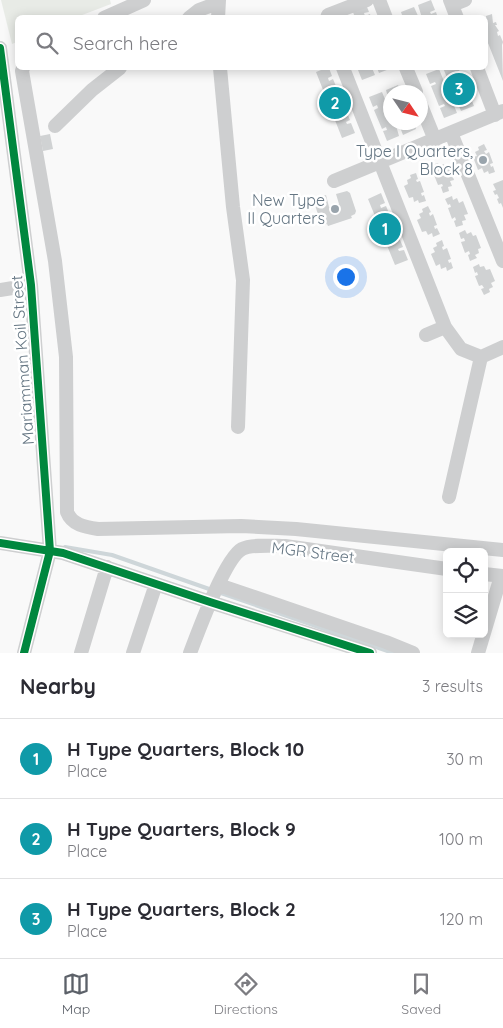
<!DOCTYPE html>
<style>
body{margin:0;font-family:Quicksand,sans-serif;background:#f2f2f3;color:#2b2b33}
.controls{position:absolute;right:15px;bottom:15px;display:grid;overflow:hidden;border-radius:8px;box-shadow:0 2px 12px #0003}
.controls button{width:45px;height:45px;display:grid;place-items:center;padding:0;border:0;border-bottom:1px solid #e1e1e2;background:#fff;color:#2b2b33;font:25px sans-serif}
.compass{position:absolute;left:383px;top:85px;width:45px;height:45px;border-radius:50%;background:#fff;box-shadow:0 2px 12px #0003;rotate:125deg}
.you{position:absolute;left:345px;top:276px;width:18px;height:18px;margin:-12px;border:4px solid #fff;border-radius:50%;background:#1a73e8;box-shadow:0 0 0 8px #1a73e833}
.badge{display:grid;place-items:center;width:32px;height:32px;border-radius:50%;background:#5c6169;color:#fff;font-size:16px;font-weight:700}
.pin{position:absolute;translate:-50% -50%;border:2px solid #fff;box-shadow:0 1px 5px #0006}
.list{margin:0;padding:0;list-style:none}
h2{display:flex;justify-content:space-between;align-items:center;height:65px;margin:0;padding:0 20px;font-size:21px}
h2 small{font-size:16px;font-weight:400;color:#7c7c81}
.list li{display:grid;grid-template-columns:32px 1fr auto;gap:15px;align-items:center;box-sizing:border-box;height:80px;padding:0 20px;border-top:1px solid #e1e1e2}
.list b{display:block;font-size:19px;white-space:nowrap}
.list p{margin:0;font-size:16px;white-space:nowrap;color:#7c7c81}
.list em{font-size:16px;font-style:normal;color:#7c7c81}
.icon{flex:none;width:28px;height:28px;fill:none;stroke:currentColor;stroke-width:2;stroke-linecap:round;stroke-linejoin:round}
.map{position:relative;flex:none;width:503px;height:653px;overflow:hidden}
.search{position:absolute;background:#fff;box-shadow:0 2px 12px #0003;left:15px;right:15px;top:15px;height:55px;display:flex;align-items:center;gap:12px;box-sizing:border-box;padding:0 18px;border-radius:8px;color:#7c7c81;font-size:19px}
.sheet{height:305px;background:#fff}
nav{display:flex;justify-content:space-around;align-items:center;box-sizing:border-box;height:70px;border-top:1px solid #e1e1e2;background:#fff;font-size:14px;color:#7c7c81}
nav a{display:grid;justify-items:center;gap:2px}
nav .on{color:#5c6169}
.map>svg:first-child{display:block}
.green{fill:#e8ebe6}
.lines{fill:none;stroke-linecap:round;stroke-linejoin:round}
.stream{stroke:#ced6d9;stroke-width:4}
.building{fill:#d0d2d3}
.minor{stroke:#cecfd0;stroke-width:14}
.cycleway-casing{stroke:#fff;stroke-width:11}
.cycleway{stroke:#00873e;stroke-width:8}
.poi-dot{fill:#99a4ac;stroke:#fff;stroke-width:2}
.labels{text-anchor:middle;stroke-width:5;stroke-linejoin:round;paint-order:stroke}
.poi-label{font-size:16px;fill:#657683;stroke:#fff;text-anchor:end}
.street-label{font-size:16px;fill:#657683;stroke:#fff}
</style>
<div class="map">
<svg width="503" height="653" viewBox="0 0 503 653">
<rect width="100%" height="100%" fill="#f9f9f9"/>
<path class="green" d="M 1,0 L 110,0 L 111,4 L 77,17 L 18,18 L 17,42 L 12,44 Z"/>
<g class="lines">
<path class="stream" d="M 65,547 L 112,555 L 212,590
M 218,592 L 393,653"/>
</g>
<path class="building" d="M 431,0 L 435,10 L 430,12 L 431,14 L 436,12 L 438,18 L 422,18 L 418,5 Z
M 365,2 L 369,12 L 364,13 L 365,16 L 370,14 L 371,18 L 355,18 L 353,12 Z
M 414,7 L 419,18 L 403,18 L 401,12 Z
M 492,14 L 493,23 L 496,22 L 497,25 L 495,25 L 499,31 L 497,32 L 498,36 L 500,35 L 503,42 L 502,45 L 503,81 L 486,38 L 486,16 Z
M 326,68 L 329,68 L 332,76 L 328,78 L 329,81 L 333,79 L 341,98 L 337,100 L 338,103 L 342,101 L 350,120 L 346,122 L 347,124 L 351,123 L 355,133 L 342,138 L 316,72 Z
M 362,68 L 372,68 L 375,75 L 362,80 L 358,70 Z
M 377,68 L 392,68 L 379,73 Z
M 443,68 L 458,68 L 460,72 L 455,74 L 456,76 L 461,74 L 469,94 L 464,96 L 465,98 L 470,96 L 474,106 L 461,111 Z
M 439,69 L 457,113 L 444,118 L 440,108 L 445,106 L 444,104 L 439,106 L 431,86 L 436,84 L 435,82 L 430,84 L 426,74 Z
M 398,85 L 401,92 L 390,92 L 390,104 L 386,90 Z
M 382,92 L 389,109 L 390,122 L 395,122 L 399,136 L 387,141 L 383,131 L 387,130 L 386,127 L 382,129 L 374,110 L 378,108 L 377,105 L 373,107 L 369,97 Z
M 398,122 L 414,122 L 416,129 L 403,135 Z
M 50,134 L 53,149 L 43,151 L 40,136 Z
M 484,144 L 487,150 L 484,151 L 486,154 L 489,152 L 493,163 L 490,164 L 491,167 L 493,166 L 495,172 L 489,174 L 488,171 L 484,173 L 482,168 L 478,170 L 473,157 L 477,156 L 475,152 L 479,150 L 478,147 Z
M 438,163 L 440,166 L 444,164 L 445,169 L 449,167 L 454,180 L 450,181 L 452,186 L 448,187 L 449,191 L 443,193 L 441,187 L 443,186 L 442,184 L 438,185 L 434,175 L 437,173 L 436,170 L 434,171 L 432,165 Z
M 416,173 L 418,179 L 416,180 L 417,182 L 420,181 L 424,192 L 421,193 L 422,196 L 424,195 L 426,201 L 419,203 L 418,200 L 414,202 L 413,197 L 409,198 L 404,186 L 408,184 L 407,180 L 411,178 L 410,175 Z
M 503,180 L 503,208 L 501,203 L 499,204 L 497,199 L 499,198 L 497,194 L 495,195 L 493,191 L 496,190 L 493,184 Z
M 347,191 L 350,193 L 356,211 L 355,214 L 351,216 L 352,218 L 328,226 L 327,224 L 324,225 L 321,224 L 315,205 L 320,203 L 319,198 L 326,195 L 329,207 L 339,204 L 336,194 Z
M 381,193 L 385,203 L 380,205 L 381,208 L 386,206 L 394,225 L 389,227 L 390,230 L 395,228 L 403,247 L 398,249 L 399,251 L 404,250 L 408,260 L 395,265 L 368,199 Z
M 452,196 L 453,200 L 457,198 L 459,203 L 463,201 L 468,214 L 464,215 L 466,220 L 462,221 L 463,225 L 456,227 L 454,221 L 456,220 L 455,217 L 452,219 L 448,208 L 451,207 L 450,204 L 448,205 L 445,199 Z
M 428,206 L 431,212 L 429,213 L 430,216 L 433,214 L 437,225 L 434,226 L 435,229 L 437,228 L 440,234 L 433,237 L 432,233 L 428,235 L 426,231 L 422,232 L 417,220 L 421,218 L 419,214 L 423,212 L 422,209 Z
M 465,230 L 467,234 L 471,232 L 473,236 L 476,235 L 481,248 L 478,249 L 479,253 L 475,255 L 477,258 L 470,261 L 468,255 L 470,254 L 469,251 L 465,253 L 461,242 L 465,241 L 464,238 L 461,239 L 459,233 Z
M 442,240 L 444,246 L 442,247 L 443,250 L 447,248 L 451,259 L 448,260 L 449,263 L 451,262 L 453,268 L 447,271 L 446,267 L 441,269 L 440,264 L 436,266 L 431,254 L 435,252 L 433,248 L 437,246 L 436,243 Z
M 479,264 L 480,267 L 484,266 L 486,270 L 490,269 L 495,281 L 491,283 L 493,287 L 489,289 L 490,292 L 484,295 L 481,289 L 484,288 L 482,285 L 479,286 L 475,276 L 478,275 L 477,272 L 475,273 L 473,267 Z"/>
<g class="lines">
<path class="minor" d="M 379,0 L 386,18
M 450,0 L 457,18
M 452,5 L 465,0
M 104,18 L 144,0
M 189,18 L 199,10 L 218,3
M 218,18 L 219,0
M 327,18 L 328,15 L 367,0
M 0,48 L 31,285 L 50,551 L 24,653
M 23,68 L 22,71 L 55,261 L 66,357 L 67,512 C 72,525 85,527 98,529 L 241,526 L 296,529 L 503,550
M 220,68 L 233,207 L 243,280 L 238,427
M 343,68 L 445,327 L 461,349 L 481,357
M 406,68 L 416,92
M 477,68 L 495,115
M 420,103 L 435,140
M 55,126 L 92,90 L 120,68
M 451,133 L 503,261
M 334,181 L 503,111
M 0,290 L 31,285
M 426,335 L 445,327
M 449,497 L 481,357 L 503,347
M 0,543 L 63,553 L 210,602 L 370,653
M 484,574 L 503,576
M 219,585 L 386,642 L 413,653
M 81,653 L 107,567
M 133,653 L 156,584
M 190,653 C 198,632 225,558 242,549 C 252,544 274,546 285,546 L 447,569
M 478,653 L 501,576"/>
<g class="cycleway-casing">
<path id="cycleway" d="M 0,48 L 31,285 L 50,551 L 24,653
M 0,543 L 63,553 L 210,602 L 370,653"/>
</g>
<use href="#cycleway" class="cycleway"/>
</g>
<g class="poi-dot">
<circle cx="483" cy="160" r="5"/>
<circle cx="335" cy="209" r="5"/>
</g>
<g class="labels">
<g class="poi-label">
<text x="473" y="157">Type I Quarters,<tspan x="473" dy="18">Block 8</tspan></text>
<text x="325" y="206">New Type<tspan x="325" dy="18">II Quarters</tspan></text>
</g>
<g class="street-label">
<text transform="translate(22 360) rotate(-94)" y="6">Mariamman Koil Street</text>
<text transform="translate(313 552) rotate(7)" y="6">MGR Street</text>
</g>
</g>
</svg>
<div class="controls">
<button><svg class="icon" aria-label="locate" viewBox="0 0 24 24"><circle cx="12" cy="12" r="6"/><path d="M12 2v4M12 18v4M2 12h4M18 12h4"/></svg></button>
<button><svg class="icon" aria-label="layers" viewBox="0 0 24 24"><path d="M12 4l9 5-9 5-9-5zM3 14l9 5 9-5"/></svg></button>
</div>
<svg class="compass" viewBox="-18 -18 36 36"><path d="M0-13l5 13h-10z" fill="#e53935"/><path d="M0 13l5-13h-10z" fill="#7c7c81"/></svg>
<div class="you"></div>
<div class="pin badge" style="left:385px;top:229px;background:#0f9aa8">1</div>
<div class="pin badge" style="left:335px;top:103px;background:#0f9aa8">2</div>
<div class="pin badge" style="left:459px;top:89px;background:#0f9aa8">3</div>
<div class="search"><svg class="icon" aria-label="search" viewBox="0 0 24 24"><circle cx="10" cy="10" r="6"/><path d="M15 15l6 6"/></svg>Search here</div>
</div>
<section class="sheet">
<h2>Nearby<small>3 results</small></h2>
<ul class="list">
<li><span class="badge" style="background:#0f9aa8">1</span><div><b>H Type Quarters, Block 10</b><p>Place</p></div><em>30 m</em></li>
<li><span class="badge" style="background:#0f9aa8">2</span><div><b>H Type Quarters, Block 9</b><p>Place</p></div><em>100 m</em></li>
<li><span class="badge" style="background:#0f9aa8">3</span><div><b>H Type Quarters, Block 2</b><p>Place</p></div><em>120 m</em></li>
</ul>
</section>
<nav>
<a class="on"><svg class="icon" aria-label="map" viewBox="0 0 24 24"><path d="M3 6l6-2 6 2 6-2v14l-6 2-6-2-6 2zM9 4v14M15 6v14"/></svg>Map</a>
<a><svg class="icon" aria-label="directions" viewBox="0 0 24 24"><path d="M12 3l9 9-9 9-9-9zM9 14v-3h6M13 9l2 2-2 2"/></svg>Directions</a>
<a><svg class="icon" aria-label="saved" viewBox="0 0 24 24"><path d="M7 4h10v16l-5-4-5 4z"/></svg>Saved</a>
</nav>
